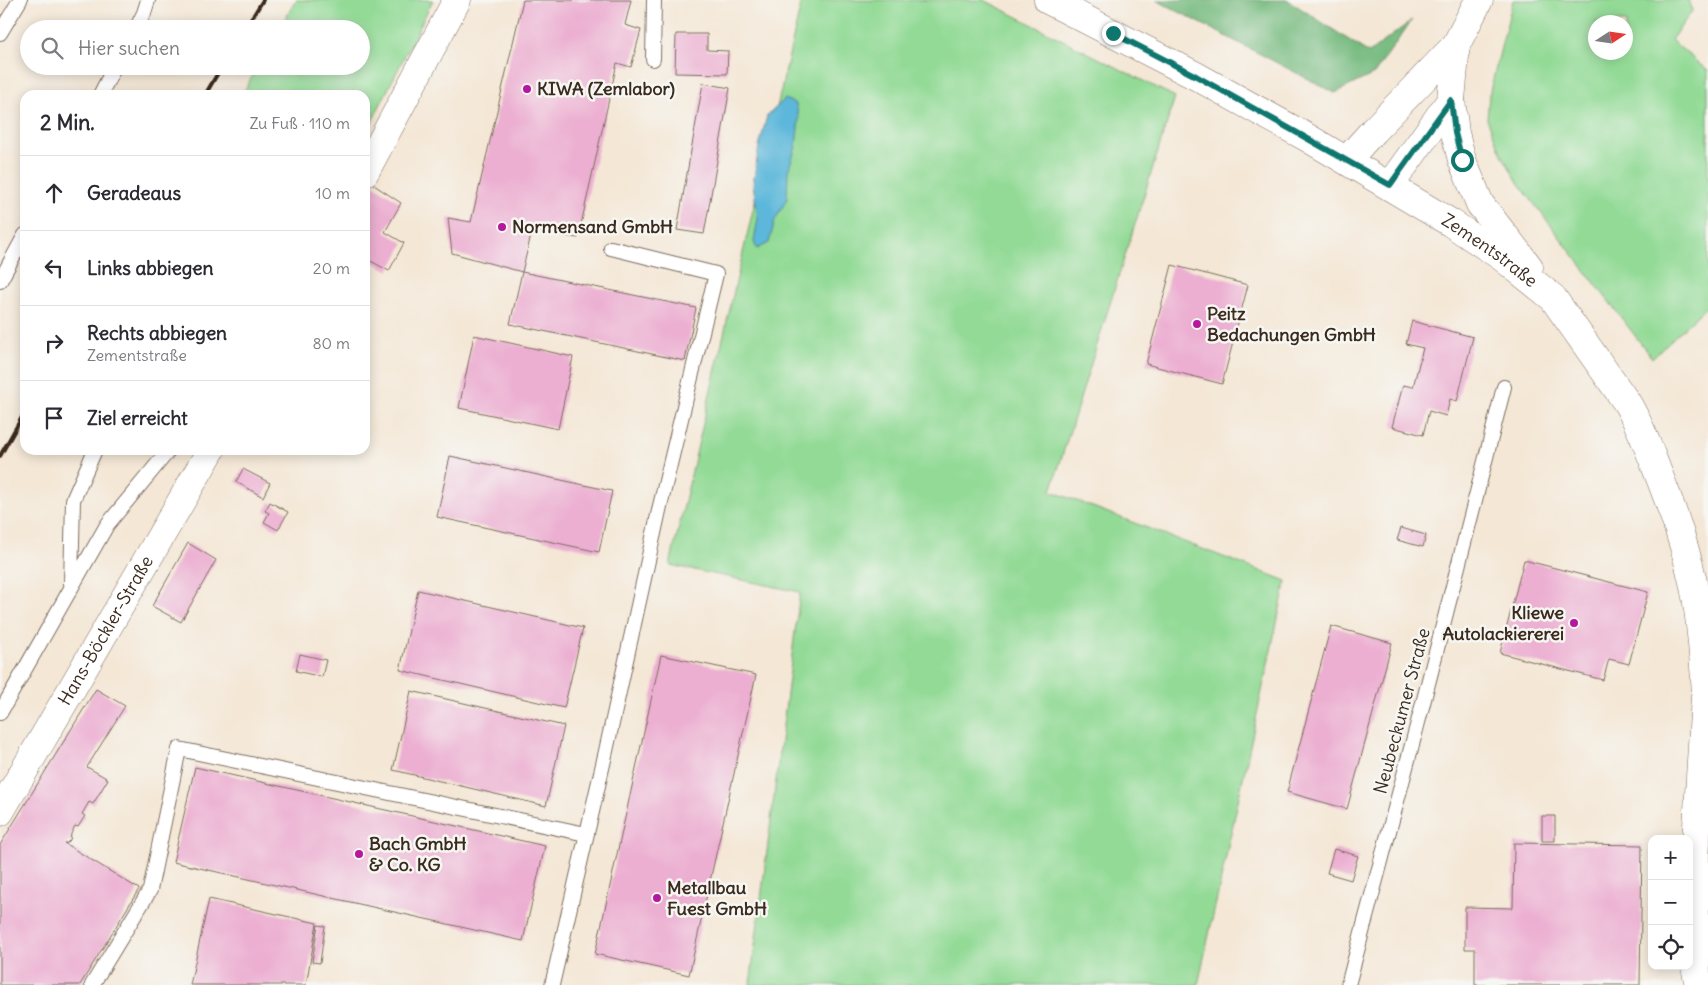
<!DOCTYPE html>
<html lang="de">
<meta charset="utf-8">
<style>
body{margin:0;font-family:Delius,sans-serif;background:#f7f7f7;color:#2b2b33}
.controls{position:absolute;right:15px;bottom:15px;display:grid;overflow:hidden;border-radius:10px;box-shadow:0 2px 12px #0003}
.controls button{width:45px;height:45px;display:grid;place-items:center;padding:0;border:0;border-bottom:1px solid #e1e1e2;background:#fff;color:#2b2b33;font:25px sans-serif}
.compass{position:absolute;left:1588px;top:15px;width:45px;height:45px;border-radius:50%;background:#fff;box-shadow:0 2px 12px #0003;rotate:78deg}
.stop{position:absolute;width:15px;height:15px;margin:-11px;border:4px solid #0f766e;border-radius:50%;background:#fff}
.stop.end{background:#0f766e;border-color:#fff;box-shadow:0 1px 5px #0008}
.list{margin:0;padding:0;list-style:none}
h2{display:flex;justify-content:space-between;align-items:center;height:65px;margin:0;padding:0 20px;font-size:21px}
h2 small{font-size:16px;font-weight:400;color:#7c7c81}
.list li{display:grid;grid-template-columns:32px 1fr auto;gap:15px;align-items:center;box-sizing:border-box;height:75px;padding:0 20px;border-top:1px solid #e1e1e2}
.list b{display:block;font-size:19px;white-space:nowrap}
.list p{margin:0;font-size:16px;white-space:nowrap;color:#7c7c81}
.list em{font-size:16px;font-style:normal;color:#7c7c81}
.icon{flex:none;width:28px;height:28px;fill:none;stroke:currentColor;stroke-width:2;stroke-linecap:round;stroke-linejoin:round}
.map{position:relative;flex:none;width:1708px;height:985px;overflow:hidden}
.search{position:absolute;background:#fff;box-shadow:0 2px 12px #0003;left:20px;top:20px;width:350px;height:55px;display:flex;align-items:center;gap:12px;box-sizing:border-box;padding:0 18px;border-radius:28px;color:#7c7c81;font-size:19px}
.panel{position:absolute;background:#fff;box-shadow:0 2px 12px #0003;left:20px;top:90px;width:350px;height:365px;border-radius:15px}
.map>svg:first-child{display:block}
.green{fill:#92da95;stroke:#66825a;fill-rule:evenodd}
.forest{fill:#75ba7e;stroke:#58724e}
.water{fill:#5cb7da;stroke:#4c707c}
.building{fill:#ecafd1}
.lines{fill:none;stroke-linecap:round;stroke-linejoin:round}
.lane-casing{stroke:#7c6c5e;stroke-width:16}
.street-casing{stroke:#7c6c5e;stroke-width:29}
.secondary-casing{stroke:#7c6c5e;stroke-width:29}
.lane{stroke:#fff;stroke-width:14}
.street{stroke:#fff;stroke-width:28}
.secondary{stroke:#fff;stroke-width:28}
.rail{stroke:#3b2a1e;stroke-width:4}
.route{stroke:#0f766e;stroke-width:6}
.poi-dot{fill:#b5179e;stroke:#f6f6f2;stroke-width:2}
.labels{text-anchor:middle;stroke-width:5;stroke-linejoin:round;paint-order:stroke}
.poi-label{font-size:18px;font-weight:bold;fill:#3b2a1e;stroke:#f6f6f2;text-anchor:start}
.street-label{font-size:18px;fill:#3b2a1e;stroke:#f6f6f2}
</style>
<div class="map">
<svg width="1708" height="985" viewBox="0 0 1708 985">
<rect width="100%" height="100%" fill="#f6f6f2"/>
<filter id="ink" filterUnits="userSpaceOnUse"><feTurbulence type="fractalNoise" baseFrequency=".02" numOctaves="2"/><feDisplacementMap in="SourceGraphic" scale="10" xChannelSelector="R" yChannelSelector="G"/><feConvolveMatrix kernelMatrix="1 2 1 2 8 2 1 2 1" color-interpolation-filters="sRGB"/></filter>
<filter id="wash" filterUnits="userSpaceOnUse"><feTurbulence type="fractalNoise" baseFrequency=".0096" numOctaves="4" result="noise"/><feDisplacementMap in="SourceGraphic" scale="20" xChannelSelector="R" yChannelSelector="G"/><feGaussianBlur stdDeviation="1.12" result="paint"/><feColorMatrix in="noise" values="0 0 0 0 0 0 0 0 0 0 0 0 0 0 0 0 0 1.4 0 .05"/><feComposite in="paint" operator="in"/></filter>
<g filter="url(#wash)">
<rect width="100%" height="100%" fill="#f4e7d6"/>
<path class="green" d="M 296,0 L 433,0 L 365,135 L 365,95 L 242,95 L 258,66 L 361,66 L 361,29 L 279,29 Z
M 802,0 L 984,0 L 1175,97 L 1051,491 L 1286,581 L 1198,985 L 750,985 L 800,592 L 670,565 Z
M 1513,0 L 1688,0 L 1693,10 L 1671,40 L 1708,71 L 1708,305 L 1652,358 L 1519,184 L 1502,155 L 1487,119 L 1489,95 ZM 1626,22 L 1626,52 L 1596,52 L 1596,22 Z"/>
<path class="forest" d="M 1156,0 L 1288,0 L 1369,53 L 1412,20 L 1374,74 L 1335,93 Z"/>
<path class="water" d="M 785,99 L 796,104 L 799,119 L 796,147 L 788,171 L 787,199 L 775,220 L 769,243 L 757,249 L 754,242 L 758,218 L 753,184 L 759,146 L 767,116 Z"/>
<g id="blocks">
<path class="building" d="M 523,0 L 631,0 L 625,25 L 641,30 L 631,67 L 617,63 L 578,238 L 532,231 L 522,272 L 452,253 L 448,218 L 471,222 Z
M 676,34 L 707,34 L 707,50 L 728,51 L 727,74 L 675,73 Z
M 703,83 L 730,88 L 704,234 L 677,230 Z
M 368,181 L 401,203 L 385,232 L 404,243 L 389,271 L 369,260 L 365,268 L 365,186 Z
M 1172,265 L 1248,285 L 1222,384 L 1146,364 Z
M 522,272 L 696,308 L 685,361 L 510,324 Z
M 1412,321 L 1473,337 L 1457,401 L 1450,399 L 1446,416 L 1429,411 L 1423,435 L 1392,427 L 1403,385 L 1413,387 L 1423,348 L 1406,344 Z
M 474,335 L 573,357 L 558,429 L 459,408 Z
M 450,456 L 612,491 L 599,552 L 437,517 Z
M 243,469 L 270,483 L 263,497 L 236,482 Z
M 270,502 L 288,512 L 278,530 L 264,522 L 269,513 L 265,511 Z
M 1401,528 L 1426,535 L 1423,547 L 1397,540 Z
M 188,543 L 216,560 L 181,622 L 152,606 Z
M 1524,560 L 1648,592 L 1629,664 L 1609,659 L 1603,680 L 1500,653 Z
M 418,590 L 583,628 L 564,708 L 400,670 Z
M 1331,626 L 1392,643 L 1347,809 L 1287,792 Z
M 300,654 L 326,660 L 322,677 L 296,671 Z
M 661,655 L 756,675 L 689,975 L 595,954 Z
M 96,689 L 125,706 L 87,767 L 108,779 L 93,804 L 89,802 L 82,814 L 85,816 L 78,827 L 75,826 L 71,834 L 70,840 L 67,843 L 64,843 L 139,889 L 80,985 L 0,985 L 0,845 Z
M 411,691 L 564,726 L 546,806 L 393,770 Z
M 195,767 L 545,846 L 523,941 L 173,862 Z
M 1542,816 L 1555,816 L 1555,841 L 1542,841 Z
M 1514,843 L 1642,845 L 1640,985 L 1475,985 L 1475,949 L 1465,949 L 1465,907 L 1513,908 Z
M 1334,849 L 1358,856 L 1351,880 L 1327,873 Z
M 209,899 L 317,923 L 306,985 L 190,985 Z
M 318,925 L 325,926 L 320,963 L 312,962 Z"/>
</g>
</g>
<g filter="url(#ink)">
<use href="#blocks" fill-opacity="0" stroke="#7c6c5e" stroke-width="1"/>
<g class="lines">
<g class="lane-casing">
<path id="lane" d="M 136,29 L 144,13 L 148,0
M 0,33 L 20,0
M 653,59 L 654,0
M 100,95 L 115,66
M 0,281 L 25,235
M 71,584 L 73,500 L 95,450
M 0,713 L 107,525 L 169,450
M 92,985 L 150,890 L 179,749 L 586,834
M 552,985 L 606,751 L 660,506 L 716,274 L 611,248
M 1348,985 L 1421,711 L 1504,387"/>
</g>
<g class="street-casing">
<g id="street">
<path d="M 365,172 L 457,0"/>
<path id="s1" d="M 0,812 L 211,450"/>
</g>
</g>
<g class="secondary-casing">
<g id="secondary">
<path id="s2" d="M 1048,0 L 1196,76 L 1308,138 L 1451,223 L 1502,257 L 1553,298 L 1627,403 C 1639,423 1647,444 1655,465 C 1672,508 1688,552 1696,597 C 1703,635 1704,675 1708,715"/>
<path d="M 1456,45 L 1451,100 L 1455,133 L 1462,160 L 1480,204 L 1529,267"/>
<path d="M 1347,160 L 1373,131 L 1456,45 L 1479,0"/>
<path d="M 1390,185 L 1451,100"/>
<path d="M 1699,985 L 1696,971 L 1695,860 L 1705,696"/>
</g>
</g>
<use href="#lane" class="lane"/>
<use href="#street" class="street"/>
<use href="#secondary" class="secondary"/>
<path class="rail" d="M 245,29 L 263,0
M 205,95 L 222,66
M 0,456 L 25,412"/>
</g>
</g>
<g class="lines" filter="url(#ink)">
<path class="route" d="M 1113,33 L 1196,76 L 1390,185 L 1451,100 L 1455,133 L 1462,160"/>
</g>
<g class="poi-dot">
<circle cx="527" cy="89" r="5"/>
<circle cx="502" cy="227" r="5"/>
<circle cx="1197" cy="324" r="5"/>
<circle cx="1574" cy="623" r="5"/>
<circle cx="359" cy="854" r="5"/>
<circle cx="657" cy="898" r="5"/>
</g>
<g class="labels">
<g class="poi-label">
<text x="537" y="95">KIWA (Zemlabor)</text>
<text x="512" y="233">Normensand GmbH</text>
<text x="1207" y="320">Peitz<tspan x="1207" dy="21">Bedachungen GmbH</tspan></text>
<text x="1564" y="619" text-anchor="end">Kliewe<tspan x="1564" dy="21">Autolackiererei</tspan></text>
<text x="369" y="850">Bach GmbH<tspan x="369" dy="21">&amp; Co. KG</tspan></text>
<text x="667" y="894">Metallbau<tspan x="667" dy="21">Fuest GmbH</tspan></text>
</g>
<g class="street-label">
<text dy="6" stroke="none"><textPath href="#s2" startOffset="508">Zementstraße</textPath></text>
<text dy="6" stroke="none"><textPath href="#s1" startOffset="210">Hans-Böckler-Straße</textPath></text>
<text transform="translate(1402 711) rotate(-75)" y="6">Neubeckumer Straße</text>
</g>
</g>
</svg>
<div class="controls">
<button>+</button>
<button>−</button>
<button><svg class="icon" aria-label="locate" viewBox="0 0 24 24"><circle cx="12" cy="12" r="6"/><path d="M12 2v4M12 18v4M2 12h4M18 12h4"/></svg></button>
</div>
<svg class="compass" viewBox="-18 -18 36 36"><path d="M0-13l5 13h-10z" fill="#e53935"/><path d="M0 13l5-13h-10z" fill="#7c7c81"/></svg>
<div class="stop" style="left:1462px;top:160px"></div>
<div class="stop end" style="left:1113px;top:33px"></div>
<div class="search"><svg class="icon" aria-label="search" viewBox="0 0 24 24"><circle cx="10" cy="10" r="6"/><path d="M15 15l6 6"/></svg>Hier suchen</div>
<section class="panel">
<h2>2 Min.<small>Zu Fuß · 110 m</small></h2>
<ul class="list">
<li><svg class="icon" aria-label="ahead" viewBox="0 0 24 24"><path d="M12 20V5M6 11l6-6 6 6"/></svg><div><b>Geradeaus</b></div><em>10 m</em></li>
<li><svg class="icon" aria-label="left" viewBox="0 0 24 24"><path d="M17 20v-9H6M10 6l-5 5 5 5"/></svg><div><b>Links abbiegen</b></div><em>20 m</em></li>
<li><svg class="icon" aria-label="right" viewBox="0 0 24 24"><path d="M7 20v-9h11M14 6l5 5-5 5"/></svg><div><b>Rechts abbiegen</b><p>Zementstraße</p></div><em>80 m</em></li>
<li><svg class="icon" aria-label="arrive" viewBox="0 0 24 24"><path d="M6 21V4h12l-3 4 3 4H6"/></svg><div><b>Ziel erreicht</b></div></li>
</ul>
</section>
</div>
